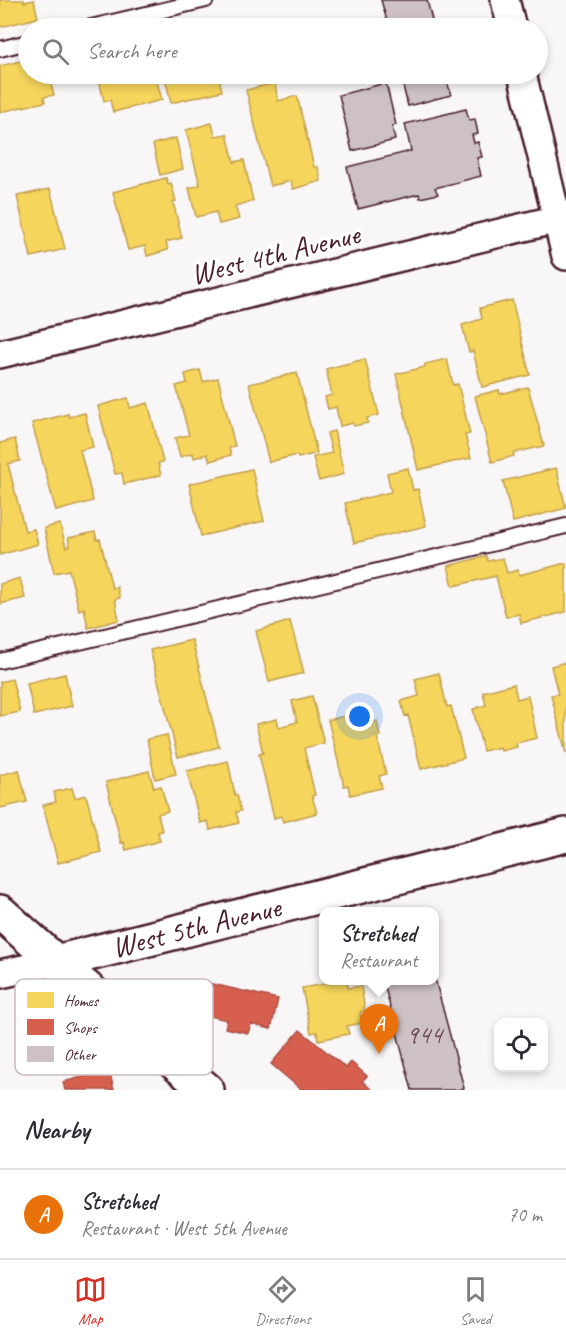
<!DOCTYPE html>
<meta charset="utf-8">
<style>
body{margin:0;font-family:Caveat,sans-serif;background:#f2f2f3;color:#2b2b33}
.controls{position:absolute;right:18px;bottom:18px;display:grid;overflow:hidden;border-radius:12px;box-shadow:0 3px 9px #0003}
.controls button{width:54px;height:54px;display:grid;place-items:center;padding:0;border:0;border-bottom:2px solid #e1e1e2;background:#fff;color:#2b2b33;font:30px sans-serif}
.you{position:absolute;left:360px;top:717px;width:21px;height:21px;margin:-15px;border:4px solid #fff;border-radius:50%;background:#1a73e8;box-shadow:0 0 0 9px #1a73e833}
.badge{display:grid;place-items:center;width:39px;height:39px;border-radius:50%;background:#d93025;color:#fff;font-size:20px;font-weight:700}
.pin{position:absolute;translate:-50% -50px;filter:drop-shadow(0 2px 3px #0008)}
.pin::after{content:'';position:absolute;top:32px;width:21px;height:18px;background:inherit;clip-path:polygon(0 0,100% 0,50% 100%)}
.popup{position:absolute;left:319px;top:907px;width:120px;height:78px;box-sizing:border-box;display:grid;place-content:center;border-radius:12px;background:#fff;filter:drop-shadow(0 2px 4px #0005);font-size:20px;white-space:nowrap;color:#7c7c81}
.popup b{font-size:22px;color:#2b2b33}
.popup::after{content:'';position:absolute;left:50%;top:100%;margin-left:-12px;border:12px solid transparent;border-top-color:#fff}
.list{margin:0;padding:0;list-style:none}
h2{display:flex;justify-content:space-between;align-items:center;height:78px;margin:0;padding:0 24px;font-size:26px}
h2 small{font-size:20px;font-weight:400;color:#7c7c81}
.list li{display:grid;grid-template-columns:39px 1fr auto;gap:18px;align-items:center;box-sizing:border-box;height:90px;padding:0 24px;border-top:2px solid #e1e1e2}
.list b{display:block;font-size:22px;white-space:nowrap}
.list p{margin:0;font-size:20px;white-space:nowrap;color:#7c7c81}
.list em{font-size:20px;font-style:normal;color:#7c7c81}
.icon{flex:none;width:33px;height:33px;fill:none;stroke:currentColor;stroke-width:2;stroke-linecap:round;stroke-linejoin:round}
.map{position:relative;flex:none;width:566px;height:1090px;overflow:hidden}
.search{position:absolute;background:#fff;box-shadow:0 3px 9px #0003;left:18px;right:18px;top:18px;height:66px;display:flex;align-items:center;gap:15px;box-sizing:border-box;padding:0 21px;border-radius:33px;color:#7c7c81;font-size:22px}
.sheet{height:168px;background:#fff}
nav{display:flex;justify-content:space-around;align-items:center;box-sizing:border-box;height:84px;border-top:2px solid #e1e1e2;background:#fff;font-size:16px;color:#7c7c81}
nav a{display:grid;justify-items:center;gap:3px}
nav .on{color:#d93025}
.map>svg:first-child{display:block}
.homes{fill:#f6d55c;stroke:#c29e4d;stroke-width:1.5}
.shops{fill:#d6604d;stroke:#ac4c43;stroke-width:1.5}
.building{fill:#cdc1c4;stroke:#4a1f2b;stroke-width:1.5}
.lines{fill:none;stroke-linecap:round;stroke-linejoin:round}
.service-casing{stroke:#4a1f2b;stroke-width:18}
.minor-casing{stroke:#4a1f2b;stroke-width:32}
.tertiary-casing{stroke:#4a1f2b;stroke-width:38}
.service{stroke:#fff;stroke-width:14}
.minor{stroke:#fff;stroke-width:27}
.tertiary{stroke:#fff;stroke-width:33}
.labels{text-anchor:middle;stroke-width:6;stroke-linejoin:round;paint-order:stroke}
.number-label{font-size:27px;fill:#6b4851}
.street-label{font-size:30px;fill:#4a1f2b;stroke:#fff}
.key{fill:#fff;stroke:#c9bcbf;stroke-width:1.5}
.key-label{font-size:16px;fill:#4a1f2b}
</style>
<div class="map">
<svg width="566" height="1090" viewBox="0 0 566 1090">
<rect width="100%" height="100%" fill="#f8f6f7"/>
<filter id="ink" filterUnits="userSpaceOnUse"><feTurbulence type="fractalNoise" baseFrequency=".0167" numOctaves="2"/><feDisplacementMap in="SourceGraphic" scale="12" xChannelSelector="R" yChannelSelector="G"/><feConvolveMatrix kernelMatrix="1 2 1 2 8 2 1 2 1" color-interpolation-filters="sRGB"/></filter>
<g filter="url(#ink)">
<path class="homes" d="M 0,0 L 24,0 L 24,2 L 34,0 L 38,18 L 0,27 Z
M 28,59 L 28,74 L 48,74 L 54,95 L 44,97 L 45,102 L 0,112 L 0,66 Z
M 102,74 L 155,74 L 162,100 L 113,112 L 110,100 L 104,101 L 99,80 L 103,79 Z
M 164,74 L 218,74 L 222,91 L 171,103 Z
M 275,83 L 278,101 L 297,96 L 314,167 L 318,167 L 321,181 L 293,189 L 291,181 L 270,186 L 246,90 Z
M 212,123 L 215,136 L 227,134 L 234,162 L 244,160 L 253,201 L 235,206 L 239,219 L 219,224 L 216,212 L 196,217 L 189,188 L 200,185 L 186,130 Z
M 176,138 L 183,169 L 160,175 L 153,144 Z
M 166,178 L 168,184 L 171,183 L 176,201 L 173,202 L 182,238 L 166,242 L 168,250 L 147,256 L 145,246 L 128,250 L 113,192 Z
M 50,189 L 65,249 L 31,257 L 17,196 Z
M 512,300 L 530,375 L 482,387 L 473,351 L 469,352 L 462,325 L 482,319 L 480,308 Z
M 365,359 L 379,415 L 367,418 L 368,423 L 354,426 L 353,423 L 340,426 L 336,407 L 328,409 L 325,397 L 332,395 L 326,369 Z
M 447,359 L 453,385 L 458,384 L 470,434 L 465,435 L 471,458 L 418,470 L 396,374 L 425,367 L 425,364 Z
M 200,370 L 203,382 L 218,378 L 235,446 L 229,448 L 231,455 L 210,461 L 207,454 L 194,458 L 193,453 L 180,457 L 175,438 L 189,435 L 176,386 L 187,383 L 185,374 Z
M 297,373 L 317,453 L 298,458 L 297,455 L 269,462 L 249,384 Z
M 528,387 L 544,446 L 513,453 L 514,456 L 492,462 L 475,396 L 499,390 L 500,394 Z
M 128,398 L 130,408 L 148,403 L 163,462 L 158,463 L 161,475 L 124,484 L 122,473 L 115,474 L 98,406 Z
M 85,413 L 93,447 L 80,450 L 93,501 L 56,511 L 32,423 L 68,414 L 69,417 Z
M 334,431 L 344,474 L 319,481 L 313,457 L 332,453 L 327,433 Z
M 15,439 L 20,461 L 8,464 L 25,531 L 34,529 L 38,544 L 0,555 L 0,443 Z
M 408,468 L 413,490 L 418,489 L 426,526 L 354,543 L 345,503 L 391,492 L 387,473 Z
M 556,468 L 566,508 L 513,522 L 503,481 Z
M 252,469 L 264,521 L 201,536 L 189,484 Z
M 60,524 L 66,547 L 70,546 L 68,538 L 95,532 L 97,540 L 100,539 L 112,588 L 117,587 L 120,598 L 115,599 L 119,620 L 88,628 L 84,608 L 79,610 L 69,570 L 54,573 L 44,528 Z
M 486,556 L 488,561 L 503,558 L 507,573 L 518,570 L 519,575 L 566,563 L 566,612 L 521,623 L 519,614 L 506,617 L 496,576 L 453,586 L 448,566 Z
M 20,578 L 25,598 L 0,604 L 0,584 Z
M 290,621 L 304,673 L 269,682 L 256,631 Z
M 192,640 L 219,747 L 178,757 L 150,650 Z
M 566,662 L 566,753 L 551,695 L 558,694 L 551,666 Z
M 439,673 L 447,707 L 451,706 L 464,758 L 421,769 L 408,715 L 405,716 L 401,701 L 419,696 L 415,679 Z
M 65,674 L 72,706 L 34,715 L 27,683 Z
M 12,679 L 20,712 L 0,716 L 0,682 Z
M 514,684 L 517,699 L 528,696 L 537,738 L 516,743 L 517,747 L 501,751 L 500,747 L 483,751 L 473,709 L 486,705 L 483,692 Z
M 312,696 L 324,743 L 304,748 L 315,795 L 312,796 L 317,813 L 283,822 L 281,816 L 274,818 L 259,754 L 263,753 L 256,724 L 277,719 L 279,727 L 297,722 L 292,701 Z
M 370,710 L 373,722 L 377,721 L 380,736 L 377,737 L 386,774 L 379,776 L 382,788 L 350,795 L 348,785 L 344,786 L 328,720 Z
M 167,735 L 176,774 L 155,779 L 147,739 Z
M 228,761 L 235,795 L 237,795 L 241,811 L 236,812 L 239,823 L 210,830 L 208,821 L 200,823 L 187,771 Z
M 19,770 L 27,802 L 0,808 L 0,775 Z
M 149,771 L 154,788 L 161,786 L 168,811 L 158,814 L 162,831 L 158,832 L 160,841 L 126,850 L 124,842 L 121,843 L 106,782 Z
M 72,788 L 75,798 L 86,795 L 101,852 L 58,863 L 43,805 L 56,802 L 54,792 Z
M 329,980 L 347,980 L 348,988 L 361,986 L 365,1011 L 360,1012 L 362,1023 L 347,1026 L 349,1034 L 318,1040 L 317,1032 L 311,1033 L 302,988 L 330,983 Z"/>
<path class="shops" d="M 208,983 L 278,999 L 271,1029 L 251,1024 L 248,1033 L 225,1028 L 227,1020 L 202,1014 Z
M 300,1030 L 346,1068 L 351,1062 L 367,1076 L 362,1081 L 372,1090 L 302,1090 L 271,1064 Z
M 109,1070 L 114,1090 L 65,1090 L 63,1082 Z"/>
<path class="building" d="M 381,0 L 427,0 L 434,28 L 389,28 Z
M 400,74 L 445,74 L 451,95 L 408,106 Z
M 386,83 L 396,125 L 392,126 L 395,140 L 352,151 L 339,95 Z
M 466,109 L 469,120 L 475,119 L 478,134 L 472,135 L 474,143 L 478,142 L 482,157 L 477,158 L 481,176 L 435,188 L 438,194 L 420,198 L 419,194 L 358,209 L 347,167 L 411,151 L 405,124 Z
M 434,975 L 464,1088 L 457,1090 L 412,1090 L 383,980 L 434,980 Z"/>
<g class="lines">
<g class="service-casing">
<path id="service" d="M 87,28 L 206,0
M 0,49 L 28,42
M 0,661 L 566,526"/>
</g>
<g class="minor-casing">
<path id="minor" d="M 505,0 L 512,28
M 522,74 L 566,256
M 0,354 L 566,217
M 0,974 L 56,962"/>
</g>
<g class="tertiary-casing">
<path id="tertiary" d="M 0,912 L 56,962 L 207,1090
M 56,962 L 566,835"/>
</g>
<use href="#service" class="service"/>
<use href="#minor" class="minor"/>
<use href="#tertiary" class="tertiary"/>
</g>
</g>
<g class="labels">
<g class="number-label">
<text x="424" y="1043">944</text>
</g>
<g class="street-label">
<text transform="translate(275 254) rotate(-14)" y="10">West 4th Avenue</text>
<text transform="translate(196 927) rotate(-14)" y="10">West 5th Avenue</text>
</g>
</g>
<rect x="15" y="979" width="198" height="96" rx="9" class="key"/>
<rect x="27" y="992" width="27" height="16" fill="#f6d55c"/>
<rect x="27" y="1019" width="27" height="16" fill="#d6604d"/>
<rect x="27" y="1046" width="27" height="16" fill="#cdc1c4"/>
<g class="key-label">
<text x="64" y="1006">Homes</text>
<text x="64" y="1033">Shops</text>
<text x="64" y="1060">Other</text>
</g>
</svg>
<div class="controls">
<button><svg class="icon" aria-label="locate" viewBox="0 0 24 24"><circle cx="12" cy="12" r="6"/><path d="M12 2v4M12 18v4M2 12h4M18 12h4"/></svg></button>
</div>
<div class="you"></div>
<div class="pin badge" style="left:379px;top:1054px;background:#e8710a">A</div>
<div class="popup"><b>Stretched</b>Restaurant</div>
<div class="search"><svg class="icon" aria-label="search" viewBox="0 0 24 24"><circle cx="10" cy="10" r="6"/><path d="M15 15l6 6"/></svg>Search here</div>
</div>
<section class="sheet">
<h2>Nearby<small></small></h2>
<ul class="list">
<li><span class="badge" style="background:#e8710a">A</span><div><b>Stretched</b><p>Restaurant · West 5th Avenue</p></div><em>70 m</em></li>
</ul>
</section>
<nav>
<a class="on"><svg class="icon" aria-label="map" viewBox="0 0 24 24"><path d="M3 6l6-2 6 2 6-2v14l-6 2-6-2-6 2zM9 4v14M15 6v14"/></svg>Map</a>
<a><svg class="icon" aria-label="directions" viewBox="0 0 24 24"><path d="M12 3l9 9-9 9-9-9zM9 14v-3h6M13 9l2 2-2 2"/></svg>Directions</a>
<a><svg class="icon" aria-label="saved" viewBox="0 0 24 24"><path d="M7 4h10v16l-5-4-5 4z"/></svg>Saved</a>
</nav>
